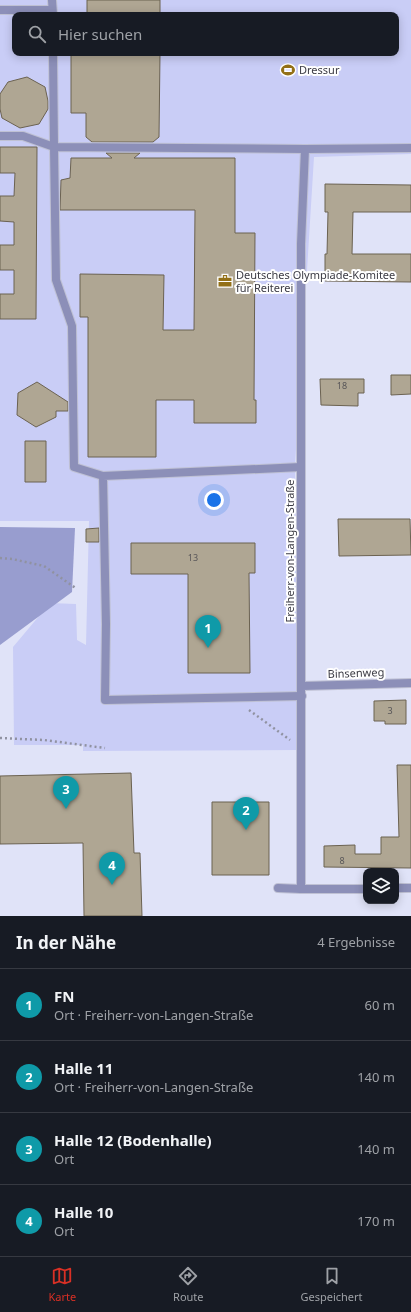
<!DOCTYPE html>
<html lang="de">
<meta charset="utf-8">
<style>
body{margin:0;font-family:"Noto Sans",sans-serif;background:#242831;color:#f1f3f6}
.controls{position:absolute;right:12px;bottom:12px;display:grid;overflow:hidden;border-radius:8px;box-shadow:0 2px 10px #0003}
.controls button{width:36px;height:36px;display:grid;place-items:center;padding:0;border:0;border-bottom:1px solid #363941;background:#171b24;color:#f1f3f6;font:20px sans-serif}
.you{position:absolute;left:214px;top:500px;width:14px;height:14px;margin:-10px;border:3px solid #fff;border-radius:50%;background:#1a73e8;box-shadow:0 0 0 6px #1a73e833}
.badge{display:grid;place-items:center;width:26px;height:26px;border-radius:50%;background:#d93025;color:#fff;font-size:13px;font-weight:700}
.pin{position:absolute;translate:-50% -33px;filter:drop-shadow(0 1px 2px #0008)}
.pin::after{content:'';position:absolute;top:21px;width:14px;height:12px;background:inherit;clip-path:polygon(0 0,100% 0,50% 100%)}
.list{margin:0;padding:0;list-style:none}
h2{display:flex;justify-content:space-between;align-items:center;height:52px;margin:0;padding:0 16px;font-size:17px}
h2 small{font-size:13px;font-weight:400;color:#9ea1a6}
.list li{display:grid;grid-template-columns:26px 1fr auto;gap:12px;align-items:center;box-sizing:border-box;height:72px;padding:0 16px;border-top:1px solid #363941}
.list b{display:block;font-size:15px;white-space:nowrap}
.list p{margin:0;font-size:13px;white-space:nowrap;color:#9ea1a6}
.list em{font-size:13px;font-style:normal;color:#9ea1a6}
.icon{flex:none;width:22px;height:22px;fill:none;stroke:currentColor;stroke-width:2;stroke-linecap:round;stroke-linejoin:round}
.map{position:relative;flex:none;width:411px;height:916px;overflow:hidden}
.search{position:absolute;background:#171b24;box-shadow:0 2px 10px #0003;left:12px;right:12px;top:12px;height:44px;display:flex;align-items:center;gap:10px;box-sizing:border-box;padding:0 14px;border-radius:8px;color:#9ea1a6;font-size:15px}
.sheet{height:340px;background:#171b24}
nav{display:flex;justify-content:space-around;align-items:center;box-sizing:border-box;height:56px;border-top:1px solid #363941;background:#171b24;font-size:11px;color:#9ea1a6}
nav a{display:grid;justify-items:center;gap:2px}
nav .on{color:#d93025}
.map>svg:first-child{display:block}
.green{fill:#c9cdf6;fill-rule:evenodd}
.forest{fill:#989dcf}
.building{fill:#afa693;stroke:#6b6251}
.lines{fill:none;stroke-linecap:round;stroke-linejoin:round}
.service-casing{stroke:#bfc1d4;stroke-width:10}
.minor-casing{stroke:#bfc1d4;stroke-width:10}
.path{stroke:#9092a1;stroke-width:2.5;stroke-dasharray:2 3;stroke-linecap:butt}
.service{stroke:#8c8fb8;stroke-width:8}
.minor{stroke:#8c8fb8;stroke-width:8}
.labels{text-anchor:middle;stroke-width:4;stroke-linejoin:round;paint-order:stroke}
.number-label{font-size:9px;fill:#585658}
.poi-label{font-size:11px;fill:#3b3b44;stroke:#fff;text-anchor:start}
.street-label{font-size:11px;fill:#3b3b44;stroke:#fff}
</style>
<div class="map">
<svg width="411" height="916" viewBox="0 0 411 916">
<rect width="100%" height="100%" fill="#e0e3f8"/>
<path class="green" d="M 0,0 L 411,0 L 411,154 L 314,157 L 295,465 L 298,750 L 83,751 L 83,745 L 14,745 L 13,647 L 50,603 L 76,604 L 77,640 L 86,645 L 89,521 L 0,521 ZM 15,15 L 396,15 L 396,53 L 15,53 Z"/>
<path class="forest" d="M 0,527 L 75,528 L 72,592 L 0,645 Z"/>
<path class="building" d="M 87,0 L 160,0 L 160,15 L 87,15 Z
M 71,53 L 160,53 L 159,137 L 153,142 L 92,142 L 86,137 L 86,113 L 71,113 Z
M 27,77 L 45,87 L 48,101 L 48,109 L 39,124 L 20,128 L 2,118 L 0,109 L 0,94 L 8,82 Z
M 0,147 L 37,147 L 36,319 L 0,319 L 0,294 L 14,294 L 14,270 L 0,270 L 0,245 L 14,245 L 14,222 L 0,221 L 0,196 L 14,196 L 15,173 L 0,173 Z
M 106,153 L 140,153 L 134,158 L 235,158 L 235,233 L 255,233 L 254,400 L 256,400 L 256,423 L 194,423 L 194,400 L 156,400 L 156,457 L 88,457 L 88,317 L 80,317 L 80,274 L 164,275 L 163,330 L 194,330 L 195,210 L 60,210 L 61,180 L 70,178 L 71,158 L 112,158 Z
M 325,184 L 411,185 L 411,212 L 353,212 L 352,254 L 411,254 L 411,282 L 325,281 L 325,254 L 327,254 L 328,212 L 325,212 Z
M 391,375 L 411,375 L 411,394 L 391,395 Z
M 320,379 L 364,379 L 364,393 L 358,393 L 358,406 L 321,405 Z
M 37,382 L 68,402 L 68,411 L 56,411 L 56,417 L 36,427 L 17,415 L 18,393 Z
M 25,441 L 46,441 L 46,482 L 25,482 Z
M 338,519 L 410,519 L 411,555 L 339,556 Z
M 99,528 L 99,542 L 86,542 L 86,529 Z
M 131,543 L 255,543 L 255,573 L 249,573 L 250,673 L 188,673 L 188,574 L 131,574 Z
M 406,700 L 406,724 L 385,724 L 385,721 L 374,721 L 374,701 Z
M 397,765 L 411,765 L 411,868 L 324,867 L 324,846 L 355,845 L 355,854 L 381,854 L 381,837 L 399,837 Z
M 131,773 L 134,853 L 140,853 L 142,916 L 84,916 L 83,843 L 0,844 L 0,776 Z
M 212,802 L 269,802 L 269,875 L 212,875 Z"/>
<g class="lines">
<g class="service-casing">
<path id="service" d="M 52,0 L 53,14
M 0,10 L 52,10
M 0,136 L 23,136 L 54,147 L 53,53
M 301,467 L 103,476 L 74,467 L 72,326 L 56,280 L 54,147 L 305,149
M 103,476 L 106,624 L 105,700 L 302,696
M 278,888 L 301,889"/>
</g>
<g class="minor-casing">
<path id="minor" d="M 302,686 L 411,683
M 396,888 L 411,888
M 366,889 L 301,889 L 301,244 L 305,149 L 411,148"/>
</g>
<path class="path" d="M 0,558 L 12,559 L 44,566 L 77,589
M 249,710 L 290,740
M 0,738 L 44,740 L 105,748"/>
<use href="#service" class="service"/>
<use href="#minor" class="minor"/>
</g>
<defs>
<g id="stadium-bare" transform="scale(1.08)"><path d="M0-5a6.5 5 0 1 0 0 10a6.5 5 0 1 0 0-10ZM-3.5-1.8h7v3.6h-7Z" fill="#937017" stroke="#fff" stroke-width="2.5" paint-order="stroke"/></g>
<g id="office-bare" transform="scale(1.08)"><path d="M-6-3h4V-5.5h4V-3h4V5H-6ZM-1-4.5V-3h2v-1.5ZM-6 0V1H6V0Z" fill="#937017" stroke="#fff" stroke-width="2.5" paint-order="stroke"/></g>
</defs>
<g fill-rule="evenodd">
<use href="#stadium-bare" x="288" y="70"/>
<use href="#office-bare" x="225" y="281"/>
</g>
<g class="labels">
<g class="number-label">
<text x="342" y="389">18</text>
<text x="193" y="561">13</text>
<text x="390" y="714">3</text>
<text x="342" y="864">8</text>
</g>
<g class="poi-label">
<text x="299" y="74">Dressur</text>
<text x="236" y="279">Deutsches Olympiade-Komitee<tspan x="236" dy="13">für Reiterei</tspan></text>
</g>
<g class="street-label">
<text transform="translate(290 551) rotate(-90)" y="4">Freiherr-von-Langen-Straße</text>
<text transform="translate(356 673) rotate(-2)" y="4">Binsenweg</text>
</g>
</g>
</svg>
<div class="controls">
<button><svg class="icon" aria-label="layers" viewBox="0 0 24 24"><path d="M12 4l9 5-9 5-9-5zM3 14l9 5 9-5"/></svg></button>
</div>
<div class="you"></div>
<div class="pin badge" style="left:208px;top:648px;background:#0f9aa8">1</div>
<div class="pin badge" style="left:246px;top:830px;background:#0f9aa8">2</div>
<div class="pin badge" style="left:66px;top:809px;background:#0f9aa8">3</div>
<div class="pin badge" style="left:112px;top:885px;background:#0f9aa8">4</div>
<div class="search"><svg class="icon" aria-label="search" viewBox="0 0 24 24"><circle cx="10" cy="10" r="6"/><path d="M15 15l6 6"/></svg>Hier suchen</div>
</div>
<section class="sheet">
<h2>In der Nähe<small>4 Ergebnisse</small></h2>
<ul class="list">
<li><span class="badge" style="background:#0f9aa8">1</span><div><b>FN</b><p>Ort · Freiherr-von-Langen-Straße</p></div><em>60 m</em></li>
<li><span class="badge" style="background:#0f9aa8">2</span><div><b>Halle 11</b><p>Ort · Freiherr-von-Langen-Straße</p></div><em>140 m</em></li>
<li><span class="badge" style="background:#0f9aa8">3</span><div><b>Halle 12 (Bodenhalle)</b><p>Ort</p></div><em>140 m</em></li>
<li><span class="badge" style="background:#0f9aa8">4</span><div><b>Halle 10</b><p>Ort</p></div><em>170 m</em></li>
</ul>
</section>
<nav>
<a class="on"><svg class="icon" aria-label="map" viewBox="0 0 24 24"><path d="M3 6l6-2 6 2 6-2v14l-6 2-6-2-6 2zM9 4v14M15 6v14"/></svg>Karte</a>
<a><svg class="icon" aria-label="directions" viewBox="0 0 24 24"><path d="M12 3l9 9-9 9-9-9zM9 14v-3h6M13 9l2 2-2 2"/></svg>Route</a>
<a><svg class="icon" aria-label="saved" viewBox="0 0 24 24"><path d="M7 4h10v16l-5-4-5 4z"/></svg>Gespeichert</a>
</nav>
